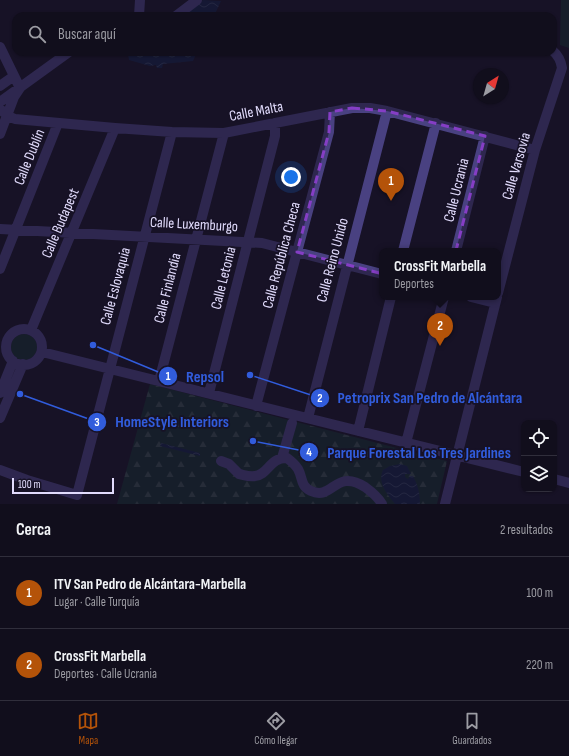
<!DOCTYPE html>
<html lang="es">
<meta charset="utf-8">
<style>
body{margin:0;font-family:"Sofia Sans Condensed",sans-serif;background:#1e1c29;color:#f1f3f6}
.controls{position:absolute;right:12px;bottom:12px;display:grid;overflow:hidden;border-radius:8px;box-shadow:0 1px 3px #0004}
.controls button{width:36px;height:36px;display:grid;place-items:center;padding:0;border:0;border-bottom:1px solid #302e3b;background:#110e1c;color:#f1f3f6;font:20px sans-serif}
.compass{position:absolute;left:473px;top:68px;width:36px;height:36px;border-radius:50%;background:#110e1c;box-shadow:0 1px 3px #0004;rotate:37deg}
.scale{position:absolute;left:12px;bottom:10px;width:102px;box-sizing:border-box;padding-left:4px;border:2px solid #e1dbfc;border-top:0;font-size:11px;line-height:14px;white-space:nowrap;color:#e1dbfc;-webkit-text-stroke:3px #171226;paint-order:stroke}
.you{position:absolute;left:291px;top:177px;width:14px;height:14px;margin:-10px;border:3px solid #fff;border-radius:50%;background:#1a73e8;box-shadow:0 0 0 6px #1a73e833}
.badge{display:grid;place-items:center;width:26px;height:26px;border-radius:50%;background:#b45309;color:#fff;font-size:13px;font-weight:700}
.pin{position:absolute;translate:-50% -33px;filter:drop-shadow(0 1px 2px #0008)}
.pin::after{content:'';position:absolute;top:21px;width:14px;height:12px;background:inherit;clip-path:polygon(0 0,100% 0,50% 100%)}
.popup{position:absolute;left:379px;top:248px;width:122px;height:52px;box-sizing:border-box;display:grid;place-content:center;border-radius:8px;background:#110e1c;filter:drop-shadow(0 1px 3px #0005);font-size:13px;white-space:nowrap;color:#9c9ca3}
.popup b{font-size:15px;color:#f1f3f6}
.popup::after{content:'';position:absolute;left:50%;top:100%;margin-left:-8px;border:8px solid transparent;border-top-color:#110e1c}
.list{margin:0;padding:0;list-style:none}
h2{display:flex;justify-content:space-between;align-items:center;height:52px;margin:0;padding:0 16px;font-size:17px}
h2 small{font-size:13px;font-weight:400;color:#9c9ca3}
.list li{display:grid;grid-template-columns:26px 1fr auto;gap:12px;align-items:center;box-sizing:border-box;height:72px;padding:0 16px;border-top:1px solid #302e3b}
.list b{display:block;font-size:15px;white-space:nowrap}
.list p{margin:0;font-size:13px;white-space:nowrap;color:#9c9ca3}
.list em{font-size:13px;font-style:normal;color:#9c9ca3}
.icon{flex:none;width:22px;height:22px;fill:none;stroke:currentColor;stroke-width:2;stroke-linecap:round;stroke-linejoin:round}
.map{position:relative;flex:none;width:569px;height:504px;overflow:hidden}
.search{position:absolute;background:#110e1c;box-shadow:0 1px 3px #0004;left:12px;right:12px;top:12px;height:44px;display:flex;align-items:center;gap:10px;box-sizing:border-box;padding:0 14px;border-radius:12px;color:#9c9ca3;font-size:15px}
.sheet{height:196px;background:#110e1c}
nav{display:flex;justify-content:space-around;align-items:center;box-sizing:border-box;height:56px;border-top:1px solid #302e3b;background:#110e1c;font-size:11px;color:#9c9ca3}
nav a{display:grid;justify-items:center;gap:2px}
nav .on{color:#b45309}
.map>svg:first-child{display:block}
.green{fill:#162e30}
.forest{fill:url(#forest-firs)}
.water{fill:url(#water-waves)}
.lines{fill:none;stroke-linecap:round;stroke-linejoin:round}
.minor{stroke:#494181;stroke-width:10}
.marked{fill:none;stroke:#853ec5;stroke-width:3;stroke-dasharray:8 5;stroke-linejoin:round}
.labels{text-anchor:middle;stroke-width:3.5;stroke-linejoin:round;paint-order:stroke}
.street-label{font-size:15px;fill:#e1dbfc;stroke:#171226}
.leader{fill:none;stroke:#315cdc;stroke-width:1.5}
.callout-dot{fill:#315cdc;stroke:#171226;stroke-width:1.5}
.mark-label{font-size:12px;text-anchor:middle;font-weight:bold;fill:#fff}
.callout-label{font-size:16px;text-anchor:middle;font-weight:bold;fill:#315cdc;stroke:#171226;stroke-width:3.5;stroke-linejoin:round;paint-order:stroke}
</style>
<div class="map">
<svg width="569" height="504" viewBox="0 0 569 504">
<defs>
<pattern id="forest-firs" width="22" height="20" patternUnits="userSpaceOnUse"><rect width="22" height="20" fill="#162e30"/><path d="M5 1l3.5 6h-7zM16 11l3.5 6h-7z" fill="#384c4f"/></pattern>
<pattern id="water-waves" width="16" height="10" patternUnits="userSpaceOnUse"><rect width="16" height="10" fill="#122146"/><path d="M0 5q4-4 8 0t8 0" fill="none" stroke="#344162"/></pattern>
</defs>
<rect width="100%" height="100%" fill="#171226"/>
<path class="green" d="M 561,0 L 569,0 L 569,48 L 560,45 Z
M11 347a13 13 0 1 1 26 0a13 13 0 1 1-26 0Z"/>
<path class="forest" d="M 150,384 L 447,461 L 437,504 L 117,504 Z"/>
<path class="water" d="M 203,0 L 221,1 L 214,16 L 182,16 Z
M 132,52 L 197,52 L 193,61 L 163,64 L 162,68 L 157,68 L 156,65 L 150,66 L 129,60 L 128,54 Z
M 161,443 L 200,453 L 200,456 L 160,446 Z
M 400,464 L 407,466 L 411,474 L 405,474 L 405,477 L 408,479 L 410,476 L 413,476 C 418,485 420,494 420,504 L 395,504 C 387,494 377,483 383,470 L 390,466 Z"/>
<g class="lines">
<path class="minor" d="M 139,16 L 140,0
M 176,16 L 197,0
M 0,47 L 20,88 L 14,97 L 0,134
M 0,86 L 14,76
M 0,102 L 69,52
M 0,109 L 8,116 L 15,119 L 115,128 L 172,132 L 224,133 L 352,108 L 370,108 L 387,111 L 535,150
M 0,229 L 262,243 L 382,274
M 403,251 L 436,123
M 456,251 L 485,136
M 0,269 L 58,123
M 498,293 L 535,150 L 562,68 C 561,61 559,56 553,51
M 471,297 L 495,303
M6 347a18 18 0 1 1 36 0a18 18 0 1 1-36 0Z
M 31,330 L 115,128
M 42,352 L 524,472
M 159,381 L 224,133
M 0,393 L 13,361
M 209,393 L 275,136 L 275,123
M 256,406 L 329,132 L 330,112
M 0,418 L 23,364
M 308,418 L 387,111
M 358,431 L 391,297
M 406,443 L 444,297
M 282,458 L 292,423
M 221,461 L 229,464 L 239,474 C 244,475 249,477 255,476 C 268,475 270,457 287,458 C 291,461 295,464 298,469 C 303,478 300,486 311,491 C 333,501 335,468 365,487 C 372,492 378,497 382,504
M 0,470 L 27,480 L 77,495 L 172,132
M 554,479 L 569,483
M 445,504 L 497,297"/>
</g>
<path d="M0 0H569V504H0ZM 352,108 L 387,111 L 485,136 L 446,290 L 297,252 L 329,132 L 330,112 Z" fill="#171226" fill-opacity=".55" fill-rule="evenodd"/>
<path class="marked" d="M 352,108 L 387,111 L 485,136 L 446,290 L 297,252 L 329,132 L 330,112 Z"/>
<g class="labels">
<g class="street-label">
<text transform="translate(256 111) rotate(-11)" y="5">Calle Malta</text>
<text transform="translate(29 157) rotate(-68)" y="5">Calle Dublín</text>
<text transform="translate(516 166) rotate(-74)" y="5">Calle Varsovia</text>
<text transform="translate(456 190) rotate(-76)" y="5">Calle Ucrania</text>
<text transform="translate(60 223) rotate(-67)" y="5">Calle Budapest</text>
<text transform="translate(194 224) rotate(3)" y="5">Calle Luxemburgo</text>
<text transform="translate(281 255) rotate(-75)" y="5">Calle República Checa</text>
<text transform="translate(332 260) rotate(-75)" y="5">Calle Reino Unido</text>
<text transform="translate(223 278) rotate(-76)" y="5">Calle Letonia</text>
<text transform="translate(115 286) rotate(-75)" y="5">Calle Eslovaquia</text>
<text transform="translate(167 288) rotate(-76)" y="5">Calle Finlandia</text>
</g>
</g>
<path class="leader" d="M93 345L168 376M250 375L320 398M20 394L97 422M253 441L309 452"/>
<g class="callout-dot">
<circle cx="93" cy="345" r="4"/>
<circle cx="250" cy="375" r="4"/>
<circle cx="20" cy="394" r="4"/>
<circle cx="253" cy="441" r="4"/>
<circle cx="168" cy="376" r="10"/>
<circle cx="320" cy="398" r="10"/>
<circle cx="97" cy="422" r="10"/>
<circle cx="309" cy="452" r="10"/>
</g>
<g class="mark-label">
<text x="168" y="380">1</text>
<text x="320" y="402">2</text>
<text x="97" y="426">3</text>
<text x="309" y="456">4</text>
</g>
<g class="callout-label">
<text x="205" y="382">Repsol</text>
<text x="430" y="403">Petroprix San Pedro de Alcántara</text>
<text x="172" y="427">HomeStyle Interiors</text>
<text x="419" y="458">Parque Forestal Los Tres Jardines</text>
</g>
</svg>
<div class="controls">
<button><svg class="icon" aria-label="locate" viewBox="0 0 24 24"><circle cx="12" cy="12" r="6"/><path d="M12 2v4M12 18v4M2 12h4M18 12h4"/></svg></button>
<button><svg class="icon" aria-label="layers" viewBox="0 0 24 24"><path d="M12 4l9 5-9 5-9-5zM3 14l9 5 9-5"/></svg></button>
</div>
<svg class="compass" viewBox="-18 -18 36 36"><path d="M0-13l5 13h-10z" fill="#e53935"/><path d="M0 13l5-13h-10z" fill="#9c9ca3"/></svg>
<div class="scale">100 m</div>
<div class="you"></div>
<div class="pin badge" style="left:391px;top:201px">1</div>
<div class="pin badge" style="left:440px;top:346px">2</div>
<div class="popup"><b>CrossFit Marbella</b>Deportes</div>
<div class="search"><svg class="icon" aria-label="search" viewBox="0 0 24 24"><circle cx="10" cy="10" r="6"/><path d="M15 15l6 6"/></svg>Buscar aquí</div>
</div>
<section class="sheet">
<h2>Cerca<small>2 resultados</small></h2>
<ul class="list">
<li><span class="badge">1</span><div><b>ITV San Pedro de Alcántara-Marbella</b><p>Lugar · Calle Turquía</p></div><em>100 m</em></li>
<li><span class="badge">2</span><div><b>CrossFit Marbella</b><p>Deportes · Calle Ucrania</p></div><em>220 m</em></li>
</ul>
</section>
<nav>
<a class="on"><svg class="icon" aria-label="map" viewBox="0 0 24 24"><path d="M3 6l6-2 6 2 6-2v14l-6 2-6-2-6 2zM9 4v14M15 6v14"/></svg>Mapa</a>
<a><svg class="icon" aria-label="directions" viewBox="0 0 24 24"><path d="M12 3l9 9-9 9-9-9zM9 14v-3h6M13 9l2 2-2 2"/></svg>Cómo llegar</a>
<a><svg class="icon" aria-label="saved" viewBox="0 0 24 24"><path d="M7 4h10v16l-5-4-5 4z"/></svg>Guardados</a>
</nav>
